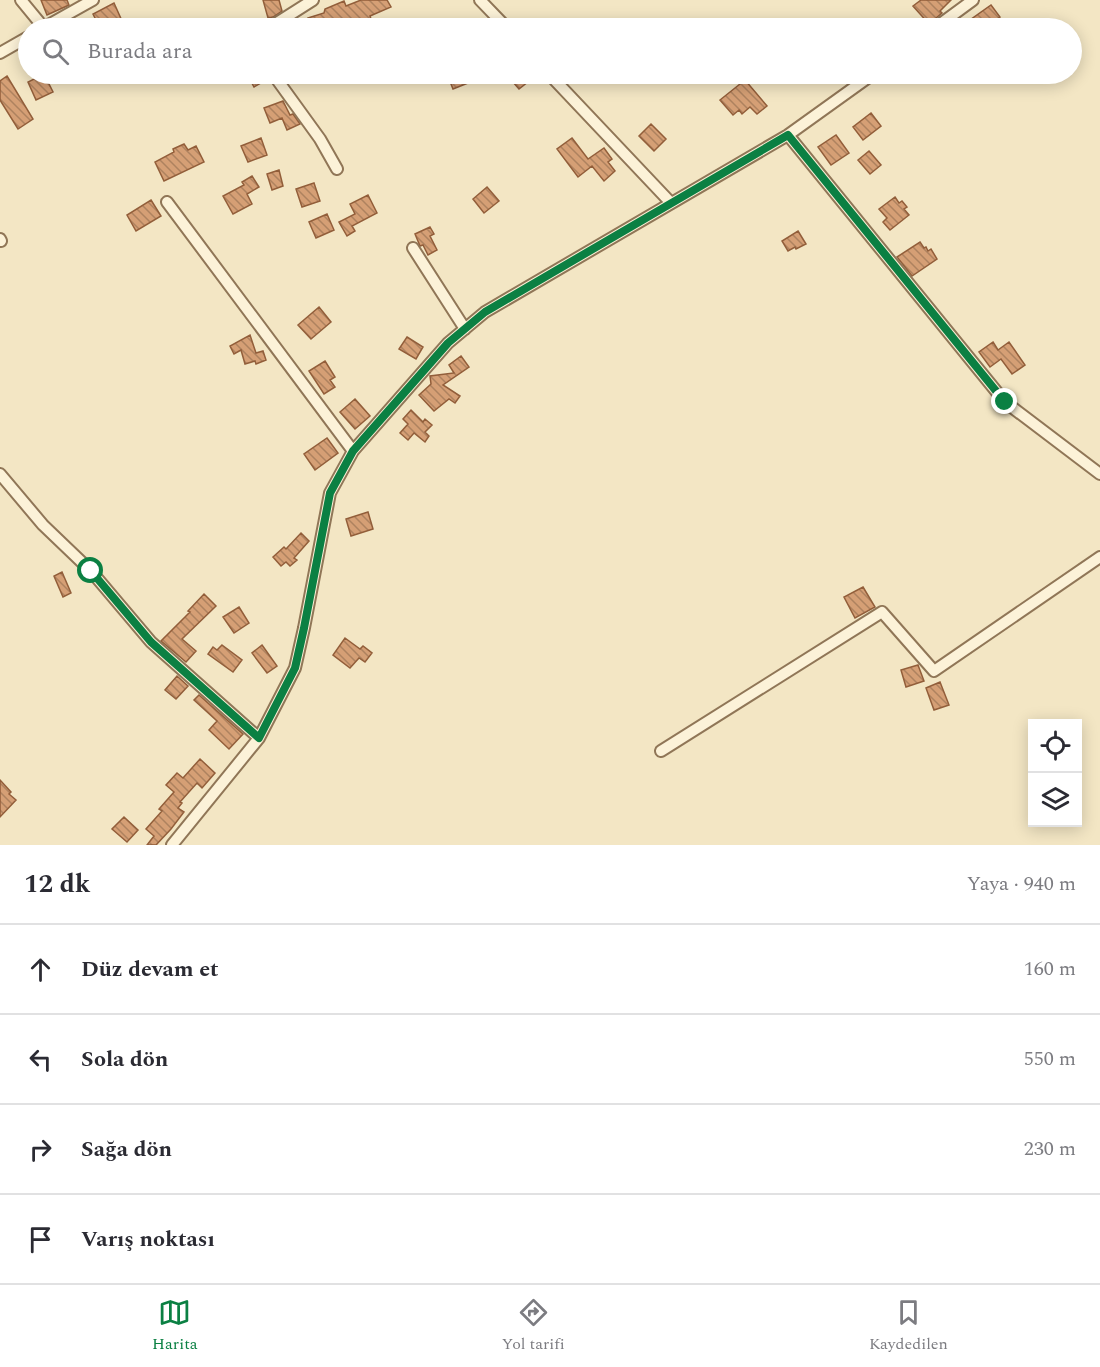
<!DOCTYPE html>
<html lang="tr">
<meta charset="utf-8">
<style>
body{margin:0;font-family:Spectral,serif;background:#f7f7f7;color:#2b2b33}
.controls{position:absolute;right:18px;bottom:18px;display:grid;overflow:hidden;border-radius:0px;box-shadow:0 3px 15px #0003}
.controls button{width:54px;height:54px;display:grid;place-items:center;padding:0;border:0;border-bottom:2px solid #e1e1e2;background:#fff;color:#2b2b33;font:30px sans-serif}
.stop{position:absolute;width:18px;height:18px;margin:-14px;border:4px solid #0b8043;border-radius:50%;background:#fff}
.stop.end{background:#0b8043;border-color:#fff;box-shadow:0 2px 6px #0008}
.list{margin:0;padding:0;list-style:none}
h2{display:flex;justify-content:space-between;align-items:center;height:78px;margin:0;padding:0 24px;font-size:26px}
h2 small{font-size:20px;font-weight:400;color:#7c7c81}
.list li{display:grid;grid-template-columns:39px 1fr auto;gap:18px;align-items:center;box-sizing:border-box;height:90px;padding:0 24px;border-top:2px solid #e1e1e2}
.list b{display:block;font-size:22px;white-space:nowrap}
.list em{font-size:20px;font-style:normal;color:#7c7c81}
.icon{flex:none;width:33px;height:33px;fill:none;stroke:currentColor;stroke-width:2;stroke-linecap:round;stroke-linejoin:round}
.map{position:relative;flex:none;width:1100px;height:845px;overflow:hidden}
.search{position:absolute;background:#fff;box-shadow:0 3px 15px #0003;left:18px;right:18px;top:18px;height:66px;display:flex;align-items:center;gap:15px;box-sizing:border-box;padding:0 21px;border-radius:33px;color:#7c7c81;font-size:22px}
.sheet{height:438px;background:#fff}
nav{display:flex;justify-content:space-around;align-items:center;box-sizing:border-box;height:84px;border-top:2px solid #e1e1e2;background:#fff;font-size:16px;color:#7c7c81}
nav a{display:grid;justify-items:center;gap:3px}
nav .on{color:#0b8043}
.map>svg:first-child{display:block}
.building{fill:url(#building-back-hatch);stroke:#925e3a;stroke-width:1.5}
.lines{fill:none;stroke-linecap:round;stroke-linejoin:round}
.minor-casing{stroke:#907657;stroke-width:14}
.minor{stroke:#fcf2d8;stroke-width:10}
.route{stroke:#0b8043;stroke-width:8}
</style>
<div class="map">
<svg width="1100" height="845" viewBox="0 0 1100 845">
<defs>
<pattern id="building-back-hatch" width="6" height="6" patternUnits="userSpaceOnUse" patternTransform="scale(1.5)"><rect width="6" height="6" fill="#d59f75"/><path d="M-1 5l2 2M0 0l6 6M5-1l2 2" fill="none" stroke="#ae825f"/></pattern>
</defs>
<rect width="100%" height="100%" fill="#f3e6c4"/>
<path class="building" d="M 41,0 L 67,0 L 69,5 L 47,15 Z
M 263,0 L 279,0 L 282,11 L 273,17 L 268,18 Z
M 361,0 L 387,0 L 391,7 L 370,16 L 374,28 L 355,28 L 353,22 L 338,28 L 330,28 L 327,22 L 311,26 L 308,18 L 324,13 L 325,9 L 344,1 L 346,6 Z
M 921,0 L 951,0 L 940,11 L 942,13 L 929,24 L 913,6 Z
M 114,3 L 122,21 L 107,28 L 100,28 L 93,14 Z
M 991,5 L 1000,17 L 993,22 L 998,28 L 976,28 L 970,20 Z
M 44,74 L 53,92 L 36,100 L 28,82 Z
M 247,74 L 266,74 L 268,79 L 254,87 Z
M 447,74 L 465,74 L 468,83 L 453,89 Z
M 506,74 L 529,74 L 533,78 L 519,89 Z
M 7,76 L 33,119 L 18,129 L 0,100 L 0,81 Z
M 745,80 L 767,106 L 757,114 L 750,107 L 742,114 L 739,110 L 733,115 L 720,100 Z
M 283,101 L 290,115 L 293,114 L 300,124 L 287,130 L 282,118 L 270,123 L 264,108 Z
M 871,113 L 881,126 L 863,140 L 853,127 Z
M 651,124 L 666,139 L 654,151 L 639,136 Z
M 836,135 L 849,153 L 831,165 L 818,147 Z
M 261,138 L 267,155 L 248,162 L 241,146 Z
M 572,138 L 588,159 L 604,148 L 612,159 L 608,162 L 615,171 L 604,181 L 592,166 L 578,177 L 557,149 Z
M 184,144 L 188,150 L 196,146 L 204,162 L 164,181 L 155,162 L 174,152 L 173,149 Z
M 869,151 L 881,165 L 870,174 L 858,160 Z
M 279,170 L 283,186 L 272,190 L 267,174 Z
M 252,176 L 259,187 L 247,194 L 252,204 L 233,214 L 223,196 L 244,185 L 242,182 Z
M 314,183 L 320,201 L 302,207 L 296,189 Z
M 487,187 L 499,201 L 484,213 L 473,199 Z
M 368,195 L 377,213 L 352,226 L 355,231 L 347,236 L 339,222 L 355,214 L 350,204 Z
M 895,197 L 899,203 L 902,201 L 907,207 L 904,209 L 909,215 L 890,230 L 883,222 L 887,218 L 879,209 Z
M 151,200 L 161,216 L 136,231 L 127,215 Z
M 327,214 L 334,230 L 316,238 L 309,222 Z
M 430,227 L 434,234 L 430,236 L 437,250 L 428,255 L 423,245 L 420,246 L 415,234 Z
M 798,231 L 806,244 L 796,249 L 795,247 L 788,251 L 782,241 Z
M 920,242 L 924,248 L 926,247 L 928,251 L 931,249 L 937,259 L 912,276 L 897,257 Z
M 319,307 L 331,322 L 311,339 L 298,325 Z
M 250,335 L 256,353 L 263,351 L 266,360 L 256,364 L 255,361 L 245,364 L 241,350 L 234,354 L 230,346 Z
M 407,337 L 423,347 L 416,359 L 399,349 Z
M 993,342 L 998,350 L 1009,342 L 1025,365 L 1012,374 L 1001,359 L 990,367 L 979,352 Z
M 461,356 L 469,367 L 443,385 L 460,396 L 455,403 L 449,399 L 434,411 L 419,395 L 431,384 L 430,376 L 454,373 L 449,365 Z
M 325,361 L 335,377 L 330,380 L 335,387 L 324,394 L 309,371 Z
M 355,399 L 370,416 L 355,429 L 340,412 Z
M 411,410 L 423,422 L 425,419 L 432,425 L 425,432 L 429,436 L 425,442 L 414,433 L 408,440 L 400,433 L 408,424 L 403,419 Z
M 327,438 L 338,453 L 315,470 L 304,454 Z
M 368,512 L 373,529 L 351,536 L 346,519 Z
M 301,533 L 309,541 L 294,558 L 297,560 L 290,566 L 286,562 L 281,566 L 273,557 L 284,547 L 286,549 Z
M 62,572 L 71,593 L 63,597 L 54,576 Z
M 863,587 L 875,607 L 855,618 L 844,597 Z
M 204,594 L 216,606 L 182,639 L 196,651 L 186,662 L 161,641 L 190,612 L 188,611 Z
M 239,607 L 249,623 L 234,633 L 223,617 Z
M 345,638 L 360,649 L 363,646 L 372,653 L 365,662 L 359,658 L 350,668 L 333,655 Z
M 222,645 L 242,660 L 233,672 L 208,654 L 213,647 L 217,650 Z
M 262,645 L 277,666 L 267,673 L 252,653 Z
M 918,665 L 924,681 L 906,687 L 901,670 Z
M 177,676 L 188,686 L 176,699 L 165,690 Z
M 940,682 L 949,705 L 934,710 L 926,688 Z
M 199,695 L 243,734 L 229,749 L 209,730 L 217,721 L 194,700 Z
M 200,759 L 215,773 L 202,788 L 197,783 L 180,802 L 182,803 L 178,808 L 184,812 L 171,829 L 156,845 L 147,845 L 154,836 L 146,829 L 162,811 L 159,809 L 174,792 L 166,785 L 177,773 L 183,778 Z
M 0,780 L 11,792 L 9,794 L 16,800 L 0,817 Z
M 124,817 L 138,830 L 127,842 L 112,829 Z"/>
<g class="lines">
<g class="minor-casing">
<path id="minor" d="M 21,0 L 44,28
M 480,0 L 507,28
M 43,28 L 93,0
M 269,28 L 313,0
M 935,28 L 973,0
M 0,53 L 28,37
M 273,74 L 320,139 L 337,169
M 549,74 L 671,203
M 788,135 L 1005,402 L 1100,474
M 167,202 L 353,451
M 0,239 L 1,241
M 413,248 L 465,329
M 0,474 L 43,525 L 91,571 L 151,642 L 259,738
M 661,751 L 882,612 L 934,671 L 1100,557
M 172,845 L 259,738 L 295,668 L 304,628 L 330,493 L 353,451 L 448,343 L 485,312 L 788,135 L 873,74"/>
</g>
<use href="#minor" class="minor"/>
</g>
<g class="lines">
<path class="route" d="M 91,571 L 151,642 L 259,738 L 295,668 L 304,628 L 330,493 L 353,451 L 448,343 L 485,312 L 788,135 L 1005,402"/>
</g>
</svg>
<div class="controls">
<button><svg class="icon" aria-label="locate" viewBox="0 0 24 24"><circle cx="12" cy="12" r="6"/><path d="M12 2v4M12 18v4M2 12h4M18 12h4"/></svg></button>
<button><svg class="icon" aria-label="layers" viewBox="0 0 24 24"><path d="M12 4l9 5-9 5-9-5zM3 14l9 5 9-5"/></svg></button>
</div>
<div class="stop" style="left:91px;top:571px"></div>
<div class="stop end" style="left:1005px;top:402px"></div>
<div class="search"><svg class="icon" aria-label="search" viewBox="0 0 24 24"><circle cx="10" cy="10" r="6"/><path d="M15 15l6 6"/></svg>Burada ara</div>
</div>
<section class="sheet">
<h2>12 dk<small>Yaya · 940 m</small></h2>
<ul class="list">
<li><svg class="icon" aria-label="ahead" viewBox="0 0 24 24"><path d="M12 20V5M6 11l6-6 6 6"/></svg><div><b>Düz devam et</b></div><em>160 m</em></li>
<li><svg class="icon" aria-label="left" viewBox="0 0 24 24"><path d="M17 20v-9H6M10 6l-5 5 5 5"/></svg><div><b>Sola dön</b></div><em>550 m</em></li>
<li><svg class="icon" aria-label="right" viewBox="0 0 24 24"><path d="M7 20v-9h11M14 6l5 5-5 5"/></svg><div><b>Sağa dön</b></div><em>230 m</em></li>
<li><svg class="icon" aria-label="arrive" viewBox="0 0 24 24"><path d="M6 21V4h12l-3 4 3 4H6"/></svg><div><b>Varış noktası</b></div></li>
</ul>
</section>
<nav>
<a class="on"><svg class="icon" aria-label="map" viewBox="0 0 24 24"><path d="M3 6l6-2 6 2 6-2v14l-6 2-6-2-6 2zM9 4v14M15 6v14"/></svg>Harita</a>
<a><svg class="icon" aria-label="directions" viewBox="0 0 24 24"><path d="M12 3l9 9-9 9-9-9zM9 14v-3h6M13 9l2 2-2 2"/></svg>Yol tarifi</a>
<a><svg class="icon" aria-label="saved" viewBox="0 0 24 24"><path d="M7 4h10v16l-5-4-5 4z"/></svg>Kaydedilen</a>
</nav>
